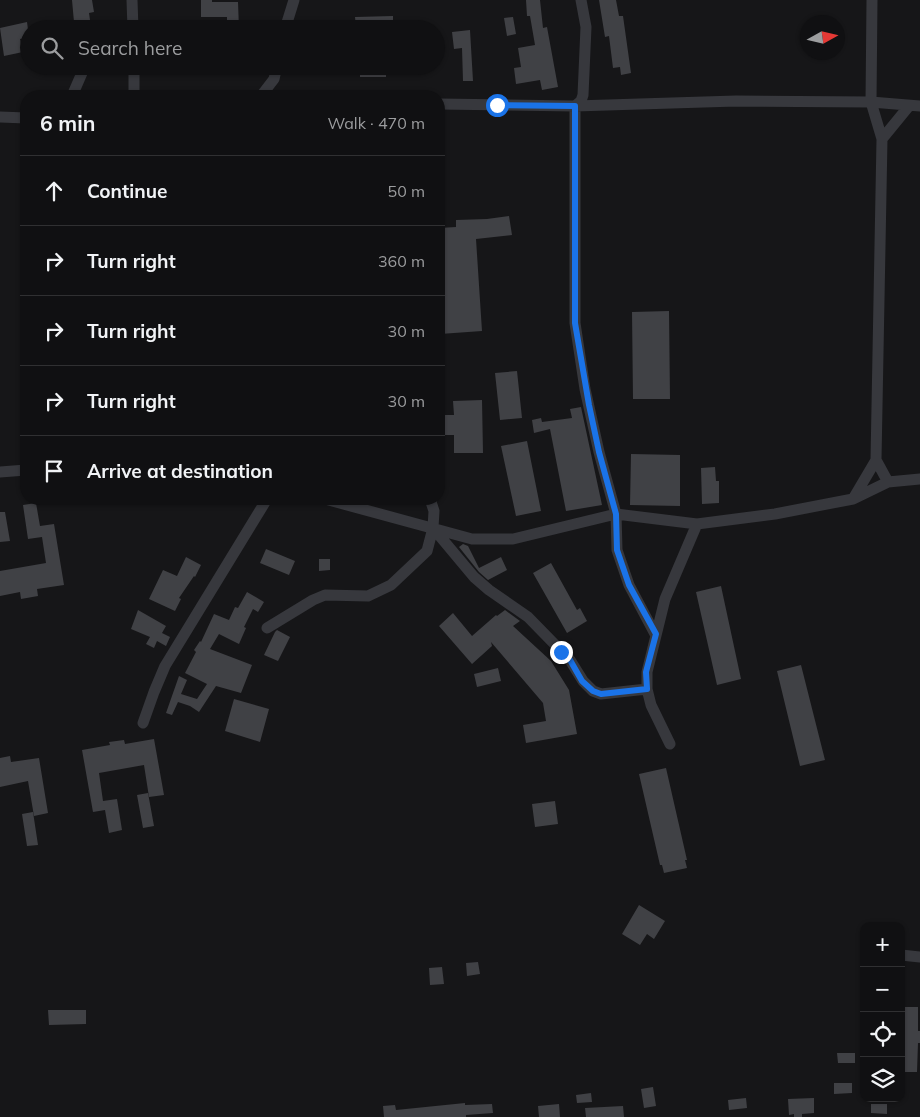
<!DOCTYPE html>
<meta charset="utf-8">
<style>
body{margin:0;font-family:Mulish,sans-serif;background:#1e1e20;color:#f1f3f6}
.controls{position:absolute;right:15px;bottom:15px;display:grid;overflow:hidden;border-radius:10px;box-shadow:0 1px 4px #0004}
.controls button{width:45px;height:45px;display:grid;place-items:center;padding:0;border:0;border-bottom:1px solid #303032;background:#101012;color:#f1f3f6;font:25px sans-serif}
.compass{position:absolute;left:800px;top:15px;width:45px;height:45px;border-radius:50%;background:#101012;box-shadow:0 1px 4px #0004;rotate:82deg}
.stop{position:absolute;width:15px;height:15px;margin:-11px;border:4px solid #1a73e8;border-radius:50%;background:#fff}
.stop.end{background:#1a73e8;border-color:#fff;box-shadow:0 1px 5px #0008}
.list{margin:0;padding:0;list-style:none}
h2{display:flex;justify-content:space-between;align-items:center;height:65px;margin:0;padding:0 20px;font-size:21px}
h2 small{font-size:16px;font-weight:400;color:#9c9d9f}
.list li{display:grid;grid-template-columns:32px 1fr auto;gap:15px;align-items:center;box-sizing:border-box;height:70px;padding:0 20px;border-top:1px solid #303032}
.list b{display:block;font-size:19px;white-space:nowrap}
.list em{font-size:16px;font-style:normal;color:#9c9d9f}
.icon{flex:none;width:28px;height:28px;fill:none;stroke:currentColor;stroke-width:2;stroke-linecap:round;stroke-linejoin:round}
.map{position:relative;flex:none;width:920px;height:1117px;overflow:hidden}
.search{position:absolute;background:#101012;box-shadow:0 1px 4px #0004;left:20px;top:20px;width:425px;height:55px;display:flex;align-items:center;gap:12px;box-sizing:border-box;padding:0 18px;border-radius:28px;color:#9c9d9f;font-size:19px}
.panel{position:absolute;background:#101012;box-shadow:0 1px 4px #0004;left:20px;top:90px;width:425px;height:415px;border-radius:20px}
.map>svg:first-child{display:block}
.building{fill:#404145}
.lines{fill:none;stroke-linecap:round;stroke-linejoin:round}
.minor{stroke:#37383d;stroke-width:11}
.route{stroke:#1a73e8;stroke-width:6}
</style>
<div class="map">
<svg width="920" height="1117" viewBox="0 0 920 1117">
<rect width="100%" height="100%" fill="#161618"/>
<path class="building" d="M 72,0 L 92,0 L 94,12 L 89,13 L 90,20 L 74,22 Z
M 201,0 L 212,0 L 212,2 L 238,2 L 239,29 L 227,29 L 227,17 L 201,17 Z
M 526,0 L 540,0 L 543,28 L 547,27 L 558,87 L 542,90 L 540,80 L 516,84 L 514,68 L 521,67 L 518,48 L 535,45 L 530,16 L 527,16 Z
M 599,0 L 616,0 L 619,16 L 623,16 L 631,73 L 621,75 L 620,67 L 613,68 L 609,36 L 605,37 Z
M 393,16 L 393,26 L 356,27 L 355,17 Z
M 513,17 L 516,34 L 507,36 L 504,18 Z
M 27,22 L 29,37 L 20,39 L 23,52 L 4,56 L 0,28 Z
M 470,30 L 473,81 L 463,81 L 462,48 L 454,49 L 452,32 Z
M 360,66 L 386,66 L 386,77 L 360,77 Z
M 509,216 L 512,235 L 476,239 L 482,331 L 440,334 L 439,228 L 456,227 L 456,220 L 487,219 Z
M 669,311 L 670,399 L 633,399 L 632,312 Z
M 517,371 L 522,418 L 500,420 L 495,373 Z
M 482,400 L 483,453 L 454,453 L 454,435 L 439,435 L 439,415 L 454,415 L 453,401 Z
M 581,407 L 602,505 L 566,511 L 550,429 L 534,433 L 532,420 L 541,418 L 542,422 L 572,418 L 570,409 Z
M 527,441 L 541,511 L 516,516 L 501,446 Z
M 631,454 L 680,455 L 680,506 L 630,505 Z
M 715,467 L 716,481 L 719,481 L 719,503 L 702,504 L 701,468 Z
M 36,503 L 40,526 L 54,524 L 64,585 L 37,589 L 38,596 L 21,599 L 20,592 L 0,596 L 0,571 L 46,563 L 42,537 L 28,539 L 23,505 Z
M 0,512 L 5,512 L 10,541 L 0,542 Z
M 463,544 L 468,546 L 479,568 L 501,557 L 507,570 L 488,580 L 479,572 L 459,547 Z
M 266,549 L 295,561 L 289,575 L 260,563 Z
M 186,557 L 201,565 L 195,577 L 194,576 L 179,598 L 181,599 L 175,611 L 149,599 L 163,570 L 177,576 Z
M 319,559 L 330,559 L 330,570 L 319,571 Z
M 551,563 L 577,610 L 580,608 L 587,621 L 567,633 L 533,573 Z
M 721,586 L 741,679 L 717,685 L 696,592 Z
M 247,592 L 264,602 L 258,612 L 253,609 L 244,627 L 246,628 L 239,644 L 219,634 L 210,649 L 252,665 L 241,693 L 216,686 L 199,712 L 190,706 L 178,702 L 172,715 L 166,713 L 179,676 L 187,680 L 181,694 L 197,699 L 207,684 L 185,673 L 196,652 L 194,650 L 200,641 L 201,642 L 214,614 L 229,620 L 235,607 L 238,608 Z
M 138,610 L 166,626 L 162,633 L 170,637 L 166,646 L 157,641 L 154,648 L 146,644 L 150,637 L 131,629 Z
M 505,610 L 520,621 L 513,626 L 551,661 L 569,690 L 577,734 L 526,743 L 523,725 L 546,721 L 543,703 L 491,642 L 492,646 L 472,664 L 439,626 L 453,613 L 472,636 L 496,615 L 497,616 Z
M 277,630 L 290,637 L 278,661 L 264,655 L 275,632 Z
M 801,665 L 825,760 L 800,766 L 777,671 Z
M 498,668 L 501,681 L 477,687 L 474,674 Z
M 234,699 L 269,709 L 260,742 L 225,731 Z
M 154,739 L 164,795 L 149,797 L 144,765 L 99,773 L 103,801 L 117,799 L 122,830 L 109,833 L 105,810 L 93,812 L 82,750 L 110,745 L 109,742 L 124,740 L 125,744 Z
M 10,756 L 11,762 L 39,758 L 48,813 L 34,816 L 28,781 L 0,787 L 0,758 Z
M 666,768 L 687,860 L 685,860 L 687,868 L 664,873 L 662,865 L 660,865 L 639,774 Z
M 148,793 L 154,826 L 143,828 L 137,795 Z
M 555,801 L 558,824 L 535,827 L 532,804 Z
M 33,812 L 38,845 L 27,846 L 22,814 Z
M 639,905 L 665,921 L 654,939 L 647,934 L 640,945 L 622,934 Z
M 478,962 L 480,974 L 467,976 L 466,963 Z
M 442,967 L 444,984 L 430,985 L 429,968 Z
M 905,1007 L 918,1007 L 918,1031 L 920,1031 L 920,1043 L 918,1043 L 917,1072 L 901,1072 L 902,1042 L 905,1042 Z
M 48,1010 L 86,1010 L 86,1024 L 49,1025 Z
M 837,1053 L 855,1053 L 855,1063 L 838,1063 Z
M 834,1083 L 852,1083 L 852,1093 L 834,1094 Z
M 653,1087 L 656,1106 L 644,1108 L 641,1089 Z
M 591,1093 L 592,1102 L 577,1103 L 576,1095 Z
M 746,1098 L 747,1108 L 729,1110 L 728,1100 Z
M 814,1098 L 814,1113 L 802,1114 L 802,1117 L 794,1117 L 794,1114 L 789,1115 L 788,1099 Z
M 465,1103 L 465,1105 L 492,1104 L 493,1113 L 466,1115 L 466,1117 L 384,1117 L 383,1106 L 395,1105 L 396,1110 Z
M 559,1104 L 560,1117 L 539,1117 L 538,1106 Z
M 871,1104 L 887,1104 L 887,1114 L 871,1113 Z
M 623,1106 L 624,1117 L 586,1117 L 585,1108 Z"/>
<g class="lines">
<path class="minor" d="M 132,0 L 133,29
M 581,0 L 586,27 L 583,95 L 581,101 L 575,106 L 575,323 L 585,389 L 599,452 L 616,514 L 617,550 L 629,585 L 655,634
M 285,29 L 294,0
M 134,66 L 134,96
M 72,96 L 85,66
M 261,96 L 274,79 L 277,66
M 439,104 L 575,106 L 736,101 L 871,102 L 920,106
M 0,117 L 26,118
M 882,139 L 909,106
M 876,460 L 888,482
M 0,472 L 26,470
M 325,499 L 472,539 L 513,539 L 616,514 L 697,524 L 775,514 L 853,499 L 888,482 L 920,479
M 853,499 L 876,460 L 882,139 L 871,102 L 872,0
M 433,528 L 474,577 L 489,590 L 528,617 L 570,660 L 583,681 L 593,691 L 601,694 L 647,689
M 267,628 L 313,600 L 325,595 L 368,596 L 391,585 L 427,551 L 433,528 L 434,511 L 430,499
M 143,723 L 154,692 L 165,666 L 267,499
M 670,744 L 651,705 L 647,689 L 647,672 L 665,599 L 697,524
M 901,955 L 920,957"/>
</g>
<g class="lines">
<path class="route" d="M 497,105 L 575,106 L 575,323 L 589,405 L 599,452 L 616,514 L 617,550 L 629,585 L 656,634 L 646,672 L 647,689 L 601,694 L 593,691 L 582,681 L 570,660 L 561,652"/>
</g>
</svg>
<div class="controls">
<button>+</button>
<button>−</button>
<button><svg class="icon" aria-label="locate" viewBox="0 0 24 24"><circle cx="12" cy="12" r="6"/><path d="M12 2v4M12 18v4M2 12h4M18 12h4"/></svg></button>
<button><svg class="icon" aria-label="layers" viewBox="0 0 24 24"><path d="M12 4l9 5-9 5-9-5zM3 14l9 5 9-5"/></svg></button>
</div>
<svg class="compass" viewBox="-18 -18 36 36"><path d="M0-13l5 13h-10z" fill="#e53935"/><path d="M0 13l5-13h-10z" fill="#9c9d9f"/></svg>
<div class="stop" style="left:497px;top:105px"></div>
<div class="stop end" style="left:561px;top:652px"></div>
<div class="search"><svg class="icon" aria-label="search" viewBox="0 0 24 24"><circle cx="10" cy="10" r="6"/><path d="M15 15l6 6"/></svg>Search here</div>
<section class="panel">
<h2>6 min<small>Walk · 470 m</small></h2>
<ul class="list">
<li><svg class="icon" aria-label="ahead" viewBox="0 0 24 24"><path d="M12 20V5M6 11l6-6 6 6"/></svg><div><b>Continue</b></div><em>50 m</em></li>
<li><svg class="icon" aria-label="right" viewBox="0 0 24 24"><path d="M7 20v-9h11M14 6l5 5-5 5"/></svg><div><b>Turn right</b></div><em>360 m</em></li>
<li><svg class="icon" aria-label="right" viewBox="0 0 24 24"><path d="M7 20v-9h11M14 6l5 5-5 5"/></svg><div><b>Turn right</b></div><em>30 m</em></li>
<li><svg class="icon" aria-label="right" viewBox="0 0 24 24"><path d="M7 20v-9h11M14 6l5 5-5 5"/></svg><div><b>Turn right</b></div><em>30 m</em></li>
<li><svg class="icon" aria-label="arrive" viewBox="0 0 24 24"><path d="M6 21V4h12l-3 4 3 4H6"/></svg><div><b>Arrive at destination</b></div></li>
</ul>
</section>
</div>
